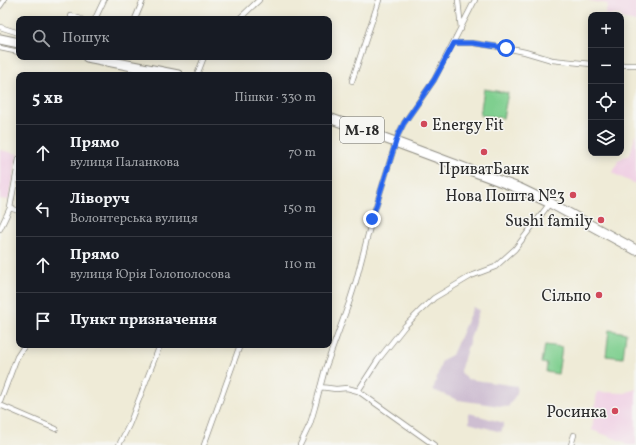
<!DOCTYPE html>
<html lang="uk">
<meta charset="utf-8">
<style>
body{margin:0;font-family:Vollkorn,serif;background:#20242c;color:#f1f3f6}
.controls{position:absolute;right:12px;top:12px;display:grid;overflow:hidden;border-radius:8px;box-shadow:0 2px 10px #0003}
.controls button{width:36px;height:36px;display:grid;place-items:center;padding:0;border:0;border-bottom:1px solid #363941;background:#171b24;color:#f1f3f6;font:20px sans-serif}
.stop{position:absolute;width:12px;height:12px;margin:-9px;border:3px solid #2563eb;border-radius:50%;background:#fff}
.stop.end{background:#2563eb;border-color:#fff;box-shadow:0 1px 4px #0008}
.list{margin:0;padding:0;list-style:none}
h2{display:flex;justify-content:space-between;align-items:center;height:52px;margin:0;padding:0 16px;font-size:17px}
h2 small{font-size:13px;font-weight:400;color:#9ea1a6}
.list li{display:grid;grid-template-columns:26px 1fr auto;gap:12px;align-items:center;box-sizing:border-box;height:56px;padding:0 16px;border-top:1px solid #363941}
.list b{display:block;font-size:15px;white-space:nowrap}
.list p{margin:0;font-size:13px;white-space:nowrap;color:#9ea1a6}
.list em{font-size:13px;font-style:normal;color:#9ea1a6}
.icon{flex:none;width:22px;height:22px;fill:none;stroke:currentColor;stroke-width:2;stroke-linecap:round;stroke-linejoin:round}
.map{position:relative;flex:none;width:636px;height:445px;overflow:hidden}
.search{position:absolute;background:#171b24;box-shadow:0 2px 10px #0003;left:16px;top:16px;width:316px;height:44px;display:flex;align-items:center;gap:10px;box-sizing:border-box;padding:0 14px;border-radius:8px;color:#9ea1a6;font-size:15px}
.panel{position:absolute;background:#171b24;box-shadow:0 2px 10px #0003;left:16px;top:72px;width:316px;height:276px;border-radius:8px}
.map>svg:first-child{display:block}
.built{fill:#f0d0e4}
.industrial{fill:#cebed1}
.green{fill:#7fcf8f;stroke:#557d5d}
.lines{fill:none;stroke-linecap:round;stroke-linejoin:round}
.street-casing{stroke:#8d8b81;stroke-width:6}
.highway-casing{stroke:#8d8b81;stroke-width:11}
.street{stroke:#fff;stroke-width:4.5}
.highway{stroke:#fff;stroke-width:9}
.route{stroke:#2563eb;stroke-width:5}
.poi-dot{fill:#d1495b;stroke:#f6f6f2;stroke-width:1.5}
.labels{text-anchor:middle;stroke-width:3;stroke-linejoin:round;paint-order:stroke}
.shield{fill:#f6f6f2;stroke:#686867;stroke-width:1}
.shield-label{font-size:15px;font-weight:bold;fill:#2b2b2b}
.poi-label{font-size:16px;fill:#2b2b2b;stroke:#f6f6f2;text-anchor:end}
</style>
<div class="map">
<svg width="636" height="445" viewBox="0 0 636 445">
<rect width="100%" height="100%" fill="#f6f6f2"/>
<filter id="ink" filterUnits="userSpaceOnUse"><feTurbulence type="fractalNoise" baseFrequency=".025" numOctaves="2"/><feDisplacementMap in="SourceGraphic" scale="8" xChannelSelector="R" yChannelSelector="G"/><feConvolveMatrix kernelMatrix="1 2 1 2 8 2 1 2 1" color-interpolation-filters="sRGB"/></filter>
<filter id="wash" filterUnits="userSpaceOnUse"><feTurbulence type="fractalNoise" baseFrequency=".012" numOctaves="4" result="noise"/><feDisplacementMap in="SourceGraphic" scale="16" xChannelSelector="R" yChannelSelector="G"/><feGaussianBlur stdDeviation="0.9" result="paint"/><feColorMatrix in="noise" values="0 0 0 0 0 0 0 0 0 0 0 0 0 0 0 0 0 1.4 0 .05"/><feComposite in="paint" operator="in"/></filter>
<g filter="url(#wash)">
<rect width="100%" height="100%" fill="#efebd7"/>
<path class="built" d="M 586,0 L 636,0 L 636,22 L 621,19 L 621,15 L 605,15 L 608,4 Z
M 636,133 L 636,184 L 618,176 L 613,173 L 618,161 L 623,157 L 630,155 Z
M 0,150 L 18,154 L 9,200 L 0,199 Z
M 636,389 L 636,445 L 626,445 L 624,442 L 592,430 L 597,392 L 625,393 Z"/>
<path class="industrial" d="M 473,307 L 479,310 L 460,371 L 467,379 L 517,386 L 517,393 L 508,407 L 458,400 L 433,390 L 442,360 L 452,355 Z
M 469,413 L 504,423 L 501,432 L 469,423 Z"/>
<path class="green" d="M 484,89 L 508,93 L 503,118 L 480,115 Z
M 609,330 L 626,333 L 623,358 L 606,356 Z
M 545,345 L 562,347 L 558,374 L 546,372 L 547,364 L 542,363 Z"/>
</g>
<g filter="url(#ink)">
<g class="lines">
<g class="street-casing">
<path id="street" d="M 458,0 L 461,29
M 0,6 L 4,0
M 71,16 L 81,19
M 95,19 L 104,0
M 135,19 L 143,0
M 239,19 L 259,0
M 0,27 L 19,33
M 454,43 L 473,43 L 506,48 L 525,52 L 552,60 L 591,64
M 0,48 L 19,52
M 621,65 L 636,65
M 197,75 L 204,57
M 352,81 L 379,0
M 10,208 L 19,211
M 0,229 L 10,208 L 19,159
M 320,387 L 336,389 L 347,388 L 358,391 L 434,445
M 358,391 L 378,360 L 405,326 L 420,311 L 434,298 L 471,276 L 495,267 L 515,249 L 550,203
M 0,402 L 17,357 L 25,345
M 0,405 L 56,429
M 119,445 L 129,425 L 160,345
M 204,445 L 240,345
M 300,445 L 310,424 L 315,407 L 325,369 L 349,303 L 356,281 L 372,219 L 398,135 L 404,123 L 434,80 L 475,0
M 571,445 L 574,435"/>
</g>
<g class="highway-casing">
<path id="highway" d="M 0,39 L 19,43
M 87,57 L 178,75
M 329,118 L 395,142 L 521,189 L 550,203 L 636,250"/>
</g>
<use href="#street" class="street"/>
<use href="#highway" class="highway"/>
</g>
</g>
<g class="lines" filter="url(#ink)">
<path class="route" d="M 372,219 L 398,135 L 404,123 L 434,80 L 454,43 L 472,43 L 506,48"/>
</g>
<g class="poi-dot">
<circle cx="424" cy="124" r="4"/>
<circle cx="484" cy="152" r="4"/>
<circle cx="573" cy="195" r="4"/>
<circle cx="601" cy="220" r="4"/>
<circle cx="599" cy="295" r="4"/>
<circle cx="615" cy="411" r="4"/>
</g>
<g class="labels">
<rect class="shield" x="340" y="117" width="44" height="26" rx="3"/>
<g class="shield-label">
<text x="362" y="135">М-18</text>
</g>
<g class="poi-label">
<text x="432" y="130" text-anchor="start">Energy Fit</text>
<text x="484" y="174" text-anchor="middle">ПриватБанк</text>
<text x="565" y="201">Нова Пошта №3</text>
<text x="593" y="226">Sushi family</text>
<text x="591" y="301">Сільпо</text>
<text x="607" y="417">Росинка</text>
</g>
</g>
</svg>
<div class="controls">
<button>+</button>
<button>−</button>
<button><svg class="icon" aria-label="locate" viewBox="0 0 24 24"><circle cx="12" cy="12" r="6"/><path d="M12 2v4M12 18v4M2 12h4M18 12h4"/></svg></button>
<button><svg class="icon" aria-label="layers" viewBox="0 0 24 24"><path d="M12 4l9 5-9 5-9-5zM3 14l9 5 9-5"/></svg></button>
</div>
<div class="stop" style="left:506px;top:48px"></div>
<div class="stop end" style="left:372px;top:219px"></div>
<div class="search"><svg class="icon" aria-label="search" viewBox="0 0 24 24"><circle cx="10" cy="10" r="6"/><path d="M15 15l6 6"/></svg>Пошук</div>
<section class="panel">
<h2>5 хв<small>Пішки · 330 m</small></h2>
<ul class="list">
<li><svg class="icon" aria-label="ahead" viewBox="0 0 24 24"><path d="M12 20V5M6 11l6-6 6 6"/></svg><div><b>Прямо</b><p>вулиця Паланкова</p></div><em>70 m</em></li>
<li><svg class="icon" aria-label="left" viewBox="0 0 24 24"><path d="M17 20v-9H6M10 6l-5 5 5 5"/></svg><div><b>Ліворуч</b><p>Волонтерська вулиця</p></div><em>150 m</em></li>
<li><svg class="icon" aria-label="ahead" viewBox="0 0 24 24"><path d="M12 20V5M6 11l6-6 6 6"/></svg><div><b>Прямо</b><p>вулиця Юрія Голополосова</p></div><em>110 m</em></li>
<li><svg class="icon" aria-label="arrive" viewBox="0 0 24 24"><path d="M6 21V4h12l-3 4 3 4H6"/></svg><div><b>Пункт призначення</b></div></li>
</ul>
</section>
</div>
